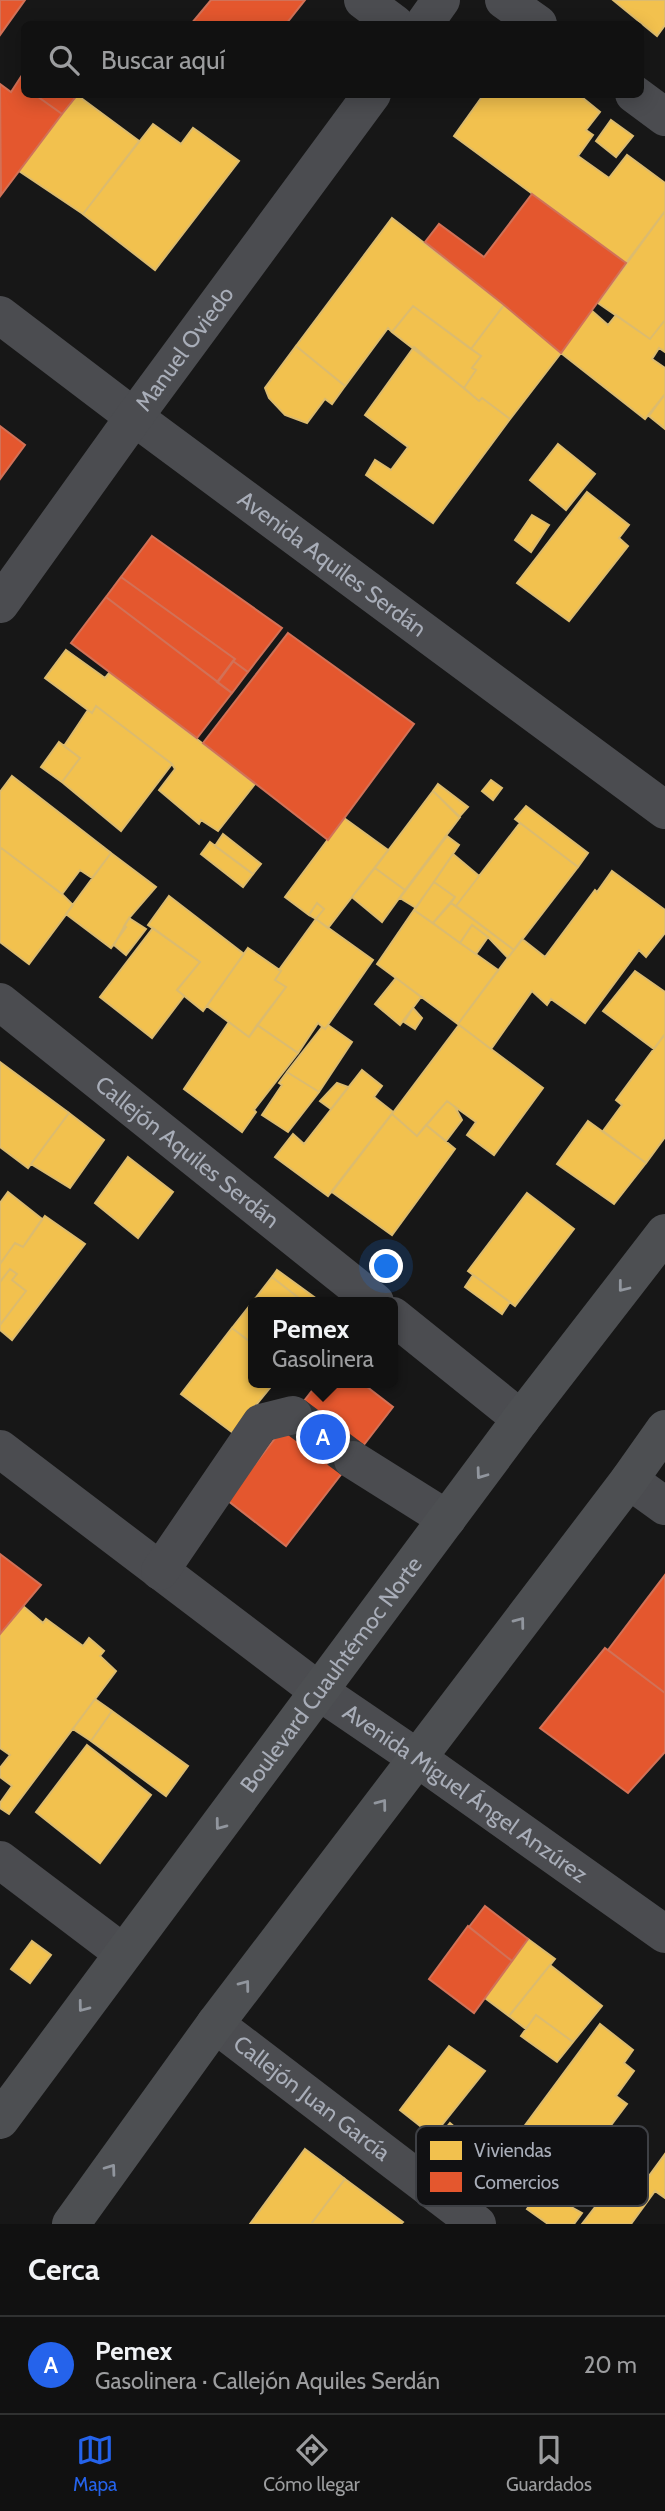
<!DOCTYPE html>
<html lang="es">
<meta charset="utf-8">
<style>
body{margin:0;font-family:Cabin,sans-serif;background:#1a1a1a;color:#f1f3f6}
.you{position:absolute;left:387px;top:1267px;width:24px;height:24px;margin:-18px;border:5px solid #fff;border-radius:50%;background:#1a73e8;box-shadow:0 0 0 10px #1a73e833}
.badge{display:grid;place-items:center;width:46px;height:46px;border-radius:50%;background:#2563eb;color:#fff;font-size:23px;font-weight:700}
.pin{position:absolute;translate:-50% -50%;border:4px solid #fff;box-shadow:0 2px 7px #0006}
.popup{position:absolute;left:248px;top:1297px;width:150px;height:91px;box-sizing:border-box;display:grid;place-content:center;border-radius:10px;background:#111;filter:drop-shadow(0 2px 5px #0005);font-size:23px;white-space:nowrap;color:#9c9d9f}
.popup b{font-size:26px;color:#f1f3f6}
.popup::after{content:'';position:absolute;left:50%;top:100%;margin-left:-14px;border:14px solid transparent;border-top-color:#111}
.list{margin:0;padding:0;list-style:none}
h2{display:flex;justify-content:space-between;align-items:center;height:91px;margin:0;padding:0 28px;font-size:30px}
h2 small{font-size:23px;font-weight:400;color:#9c9d9f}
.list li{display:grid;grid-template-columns:46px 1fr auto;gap:21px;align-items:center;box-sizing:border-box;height:98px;padding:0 28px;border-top:2px solid #303131}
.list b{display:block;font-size:26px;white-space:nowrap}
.list p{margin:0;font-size:23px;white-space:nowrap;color:#9c9d9f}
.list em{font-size:23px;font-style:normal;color:#9c9d9f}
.icon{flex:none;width:38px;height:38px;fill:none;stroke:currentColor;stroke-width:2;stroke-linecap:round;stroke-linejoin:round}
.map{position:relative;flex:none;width:665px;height:2224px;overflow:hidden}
.search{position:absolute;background:#111;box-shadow:0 4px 18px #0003;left:21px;right:21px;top:21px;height:77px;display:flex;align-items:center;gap:18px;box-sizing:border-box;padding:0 24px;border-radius:10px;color:#9c9d9f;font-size:26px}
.sheet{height:189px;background:#111}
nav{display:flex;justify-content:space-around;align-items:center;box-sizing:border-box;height:98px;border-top:2px solid #303131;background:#111;font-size:19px;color:#9c9d9f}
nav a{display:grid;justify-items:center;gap:4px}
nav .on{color:#2563eb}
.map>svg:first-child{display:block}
.homes{fill:#f2c14e;stroke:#dcbb6e;stroke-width:2}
.shops{fill:#e4572e;stroke:#d27157;stroke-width:2}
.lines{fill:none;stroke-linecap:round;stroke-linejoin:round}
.minor-tunnel{stroke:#343537;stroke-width:38;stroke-dasharray:38 19;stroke-linecap:butt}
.minor{stroke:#4b4c50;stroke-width:38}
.major{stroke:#4d4f52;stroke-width:38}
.oneway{stroke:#91969e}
.labels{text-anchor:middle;stroke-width:7;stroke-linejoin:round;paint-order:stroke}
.street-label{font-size:23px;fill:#a8adb8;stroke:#111113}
.key{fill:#111113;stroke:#3e4045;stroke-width:2}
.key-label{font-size:19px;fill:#a8adb8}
</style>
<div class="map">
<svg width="665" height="2224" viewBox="0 0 665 2224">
<rect width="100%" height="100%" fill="#171717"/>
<path class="homes" d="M 613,0 L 665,0 L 665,25 L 657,36 Z
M 484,94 L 578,94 L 600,112 L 586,130 L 593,135 L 578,156 L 609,178 L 627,155 L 665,183 L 665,211 L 626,263 L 454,136 Z
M 77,95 L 139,141 L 83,214 L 19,171 Z
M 611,120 L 633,136 L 616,157 L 596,141 Z
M 153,124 L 181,144 L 193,128 L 239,161 L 155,270 L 83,214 Z
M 665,211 L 665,320 L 650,339 L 598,303 Z
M 392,218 L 504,305 L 471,349 L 413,306 L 392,332 L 388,328 L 345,386 L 296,346 Z
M 504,305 L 561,353 L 510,419 L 482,398 L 479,401 L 464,388 L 476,370 L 472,368 L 481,356 L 471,349 Z
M 413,306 L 481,356 L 472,368 L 476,370 L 464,388 L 392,332 Z
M 591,310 L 608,325 L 616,315 L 650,339 L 665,320 L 665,352 L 659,348 L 652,359 L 665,368 L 665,394 L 645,419 L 561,353 Z
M 296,346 L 345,386 L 332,404 L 325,399 L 307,423 L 285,415 L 269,398 L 265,388 Z
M 414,347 L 479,401 L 482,398 L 510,419 L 433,523 L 366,475 L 375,460 L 391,470 L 408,447 L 365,415 Z
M 665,394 L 665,429 L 649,416 Z
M 558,444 L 595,474 L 566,510 L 530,480 Z
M 587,492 L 629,525 L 619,538 L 628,546 L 569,621 L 517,583 Z
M 532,515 L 549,525 L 531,552 L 515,540 Z
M 66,650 L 105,678 L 110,672 L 255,784 L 218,831 L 201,820 L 199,824 L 159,790 L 175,769 L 172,764 L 96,706 L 92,713 L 45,678 Z
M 96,706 L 172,764 L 121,831 L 62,782 L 80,758 L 64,746 L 88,710 L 92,713 Z
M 59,742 L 80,758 L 62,782 L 41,767 Z
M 12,776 L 111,853 L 92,878 L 80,870 L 62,894 L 0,847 L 0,792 Z
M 491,780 L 502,788 L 493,800 L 482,791 Z
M 438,784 L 468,807 L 459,817 L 433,791 Z
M 433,791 L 460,817 L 405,890 L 375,868 Z
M 526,806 L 588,853 L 578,867 L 515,819 Z
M 344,818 L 388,850 L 328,928 L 316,919 L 324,909 L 317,903 L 309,915 L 285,897 Z
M 520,823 L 578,867 L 514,950 L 456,906 Z
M 223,834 L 261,864 L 253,874 L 215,846 Z
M 447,836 L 459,845 L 416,908 L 400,898 Z
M 210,842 L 253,874 L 243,887 L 201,854 Z
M 0,847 L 62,894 L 73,905 L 29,964 L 0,942 Z
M 111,853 L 156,887 L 129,918 L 124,926 L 126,927 L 111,948 L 66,914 Z
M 453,854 L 479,876 L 456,906 L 451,903 L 455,897 L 434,882 Z
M 375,868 L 405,890 L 382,922 L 352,897 Z
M 612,871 L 665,910 L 665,933 L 646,957 L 639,950 L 585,1023 L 551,999 L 547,1005 L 532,991 L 491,1049 L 458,1024 L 522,939 L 545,957 L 595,890 L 597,892 Z
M 434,882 L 455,897 L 433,923 L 414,910 Z
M 169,896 L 244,954 L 203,1011 L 177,990 L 200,962 L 148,925 Z
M 317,903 L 324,909 L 316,919 L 309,915 Z
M 451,903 L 514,950 L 508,958 L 488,937 L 472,925 L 460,943 L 433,923 Z
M 414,910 L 498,970 L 458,1024 L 377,964 Z
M 129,918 L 146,929 L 126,955 L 114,945 Z
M 316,919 L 373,960 L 325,1029 L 318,1023 L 298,1053 L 257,1025 L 286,987 L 275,980 L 281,971 L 279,970 Z
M 472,925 L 488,937 L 476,954 L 460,943 Z
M 153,928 L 200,962 L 177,990 L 184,996 L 152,1038 L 100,997 Z
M 248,948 L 281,971 L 275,980 L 286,987 L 249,1037 L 207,1006 Z
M 635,971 L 665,992 L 665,1034 L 654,1049 L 603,1011 Z
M 396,978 L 421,997 L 400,1025 L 375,1004 Z
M 413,1008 L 422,1018 L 415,1029 L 404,1022 Z
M 229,1022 L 249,1037 L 257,1025 L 298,1053 L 254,1110 L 256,1112 L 242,1132 L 184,1089 Z
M 328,1025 L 352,1042 L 319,1092 L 287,1072 L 322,1027 L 325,1029 Z
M 459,1025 L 543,1088 L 494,1155 L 467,1135 L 476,1122 L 447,1101 L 417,1136 L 392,1114 Z
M 665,1034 L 665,1137 L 646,1163 L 603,1131 L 622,1105 L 616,1100 Z
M 0,1062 L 69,1113 L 28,1168 L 0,1147 Z
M 362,1070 L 382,1086 L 374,1097 L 393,1112 L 328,1196 L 275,1157 L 293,1134 L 304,1144 Z
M 287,1072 L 319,1092 L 288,1132 L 262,1115 L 282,1085 L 279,1083 Z
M 337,1083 L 348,1087 L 331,1109 L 320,1101 Z
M 447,1101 L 455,1107 L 462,1120 L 446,1141 L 426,1125 Z
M 69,1113 L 104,1140 L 70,1188 L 31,1164 Z
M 392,1114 L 417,1136 L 426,1125 L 455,1149 L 392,1235 L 332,1192 Z
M 588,1121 L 646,1163 L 614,1204 L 557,1164 Z
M 128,1157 L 173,1192 L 138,1238 L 95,1203 Z
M 8,1192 L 42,1219 L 23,1247 L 15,1243 L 0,1264 L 0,1203 Z
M 527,1193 L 574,1229 L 515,1306 L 468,1271 Z
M 45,1216 L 85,1244 L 12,1340 L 0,1330 L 0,1325 L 26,1291 L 12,1280 L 17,1274 L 10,1269 L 0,1282 L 0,1264 L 15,1243 L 23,1247 Z
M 10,1269 L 17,1274 L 12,1280 L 26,1291 L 0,1325 L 0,1282 Z
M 277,1270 L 321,1302 L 304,1302 L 272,1277 Z
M 473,1275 L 510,1302 L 502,1314 L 465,1287 Z
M 272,1277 L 304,1302 L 257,1302 L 254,1300 Z
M 254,1300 L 257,1302 L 253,1302 L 253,1344 L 232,1328 Z
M 232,1328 L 253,1344 L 253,1383 L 274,1383 L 233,1433 L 181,1394 Z
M 23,1606 L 43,1623 L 46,1619 L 83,1646 L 89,1638 L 104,1651 L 100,1656 L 116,1671 L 9,1814 L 0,1808 L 0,1803 L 12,1786 L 0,1777 L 0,1768 L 10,1755 L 0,1748 L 0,1634 Z
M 95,1699 L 112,1711 L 91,1741 L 73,1729 Z
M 112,1711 L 188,1766 L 166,1796 L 91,1741 Z
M 87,1745 L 151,1795 L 100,1863 L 36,1812 Z
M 528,1939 L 555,1959 L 509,2016 L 485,1998 Z
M 32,1941 L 51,1955 L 30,1983 L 11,1969 Z
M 550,1965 L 602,2006 L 573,2042 L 536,2015 L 526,2029 L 509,2016 Z
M 536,2015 L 573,2042 L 557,2062 L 521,2036 Z
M 600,2024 L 633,2050 L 624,2063 L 634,2071 L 616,2096 L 627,2104 L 575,2173 L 520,2132 Z
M 449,2046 L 485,2071 L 433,2136 L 400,2110 Z
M 450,2123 L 472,2142 L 484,2127 L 509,2148 L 487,2178 L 437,2139 Z
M 610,2137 L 626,2149 L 605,2175 L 590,2163 Z
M 305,2149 L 345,2179 L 311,2224 L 250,2224 Z
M 665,2154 L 665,2198 L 655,2191 L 631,2224 L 582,2224 L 627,2166 L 646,2180 Z
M 541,2167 L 552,2179 L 545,2184 L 538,2194 L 527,2181 Z
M 345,2179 L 403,2222 L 401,2224 L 311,2224 Z
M 545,2184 L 557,2194 L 561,2189 L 570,2197 L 566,2204 L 582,2213 L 574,2224 L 548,2224 L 527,2209 Z"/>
<path class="shops" d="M 0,0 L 25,0 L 0,35 Z
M 211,0 L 305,0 L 286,24 L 191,24 Z
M 24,72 L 24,94 L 34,94 L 62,114 L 1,195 L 0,84 L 11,92 Z
M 34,94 L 78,94 L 62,114 Z
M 532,194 L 626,263 L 561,353 L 503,304 L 425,242 L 439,224 L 484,257 Z
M 0,426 L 25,445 L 0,479 Z
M 152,536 L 282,628 L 248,672 L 233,661 L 235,659 L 121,577 Z
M 121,577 L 235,659 L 218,682 L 106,597 Z
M 106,597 L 232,693 L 197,738 L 71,643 Z
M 288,633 L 414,724 L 328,840 L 203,743 Z
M 233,661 L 248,672 L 232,693 L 217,682 Z
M 318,1383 L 362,1383 L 393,1407 L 286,1546 L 227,1500 Z
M 0,1554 L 41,1585 L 0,1634 Z
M 665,1575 L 665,1693 L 608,1650 Z
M 605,1648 L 665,1693 L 665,1752 L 628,1793 L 540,1728 Z
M 485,1906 L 528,1939 L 512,1961 L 469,1927 Z
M 468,1926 L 512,1961 L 474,2013 L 429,1979 Z"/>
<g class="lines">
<path class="minor-tunnel" d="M 293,1415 L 353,1460"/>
<g class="minor">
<path d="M 363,0 L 395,24"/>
<path d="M 504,0 L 538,24"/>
<path d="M 424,24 L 441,0"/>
<path d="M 634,94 L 665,117"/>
<path id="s1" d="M 0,315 L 134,417 L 665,810"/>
<path id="s2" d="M 0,604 L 134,417 L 372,94"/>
<path id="s3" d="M 0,1002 L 375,1302"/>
<path d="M 393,1316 L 521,1419"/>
<path id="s4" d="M 0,1449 L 320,1692 L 417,1758 L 665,1934"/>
<path d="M 353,1460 L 447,1519"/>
<path d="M 629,1480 L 665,1506"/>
<path d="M 160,1571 L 261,1423 L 293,1415"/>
<path d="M 0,1860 L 123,1953"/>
<path id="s5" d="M 215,2024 L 477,2224"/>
</g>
<g class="major">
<path id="s6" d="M 0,2120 L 521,1419 L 665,1233"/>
<path d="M 71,2224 L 215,2024 L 629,1480 L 665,1429"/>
</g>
</g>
<defs><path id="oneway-chevron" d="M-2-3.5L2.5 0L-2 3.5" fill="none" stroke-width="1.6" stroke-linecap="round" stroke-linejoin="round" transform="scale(1.75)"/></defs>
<g class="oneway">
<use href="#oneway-chevron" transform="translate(623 1287) rotate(128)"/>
<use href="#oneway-chevron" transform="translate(481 1474) rotate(126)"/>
<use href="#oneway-chevron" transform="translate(520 1622) rotate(-53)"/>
<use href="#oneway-chevron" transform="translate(382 1804) rotate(-53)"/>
<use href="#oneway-chevron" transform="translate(220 1825) rotate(127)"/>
<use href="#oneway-chevron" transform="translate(245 1985) rotate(-53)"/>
<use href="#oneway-chevron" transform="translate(83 2007) rotate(127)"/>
<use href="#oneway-chevron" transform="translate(111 2169) rotate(-54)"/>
</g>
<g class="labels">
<g class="street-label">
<text dy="8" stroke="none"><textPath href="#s2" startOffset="315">Manuel Oviedo</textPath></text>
<text dy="8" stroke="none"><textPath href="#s1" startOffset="415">Avenida Aquiles Serdán</textPath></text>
<text dy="8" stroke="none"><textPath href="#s3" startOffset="240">Callejón Aquiles Serdán</textPath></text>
<text dy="8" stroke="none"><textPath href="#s6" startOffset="555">Boulevard Cuauhtémoc Norte</textPath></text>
<text dy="8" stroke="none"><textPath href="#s4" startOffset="579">Avenida Miguel Ángel Anzúrez</textPath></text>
<text dy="8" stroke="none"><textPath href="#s5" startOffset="122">Callejón Juan García</textPath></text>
</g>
</g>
<rect x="416" y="2126" width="232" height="80" rx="10" class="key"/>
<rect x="430" y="2141" width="32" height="19" fill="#f2c14e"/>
<rect x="430" y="2172" width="32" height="20" fill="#e4572e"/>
<g class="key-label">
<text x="474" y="2157">Viviendas</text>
<text x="474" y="2189">Comercios</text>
</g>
</svg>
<div class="you"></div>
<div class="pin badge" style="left:323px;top:1437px">A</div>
<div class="popup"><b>Pemex</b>Gasolinera</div>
<div class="search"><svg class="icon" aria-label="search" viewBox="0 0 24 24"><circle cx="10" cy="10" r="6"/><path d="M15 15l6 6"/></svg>Buscar aquí</div>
</div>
<section class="sheet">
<h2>Cerca<small></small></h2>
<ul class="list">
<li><span class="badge">A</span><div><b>Pemex</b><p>Gasolinera · Callejón Aquiles Serdán</p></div><em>20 m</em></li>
</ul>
</section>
<nav>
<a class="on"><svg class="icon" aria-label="map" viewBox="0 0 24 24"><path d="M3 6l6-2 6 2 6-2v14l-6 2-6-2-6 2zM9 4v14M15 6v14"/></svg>Mapa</a>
<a><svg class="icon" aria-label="directions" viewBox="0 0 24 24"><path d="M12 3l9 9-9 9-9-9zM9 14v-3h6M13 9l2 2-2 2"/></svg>Cómo llegar</a>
<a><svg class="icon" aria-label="saved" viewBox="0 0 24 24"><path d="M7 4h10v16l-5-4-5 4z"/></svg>Guardados</a>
</nav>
